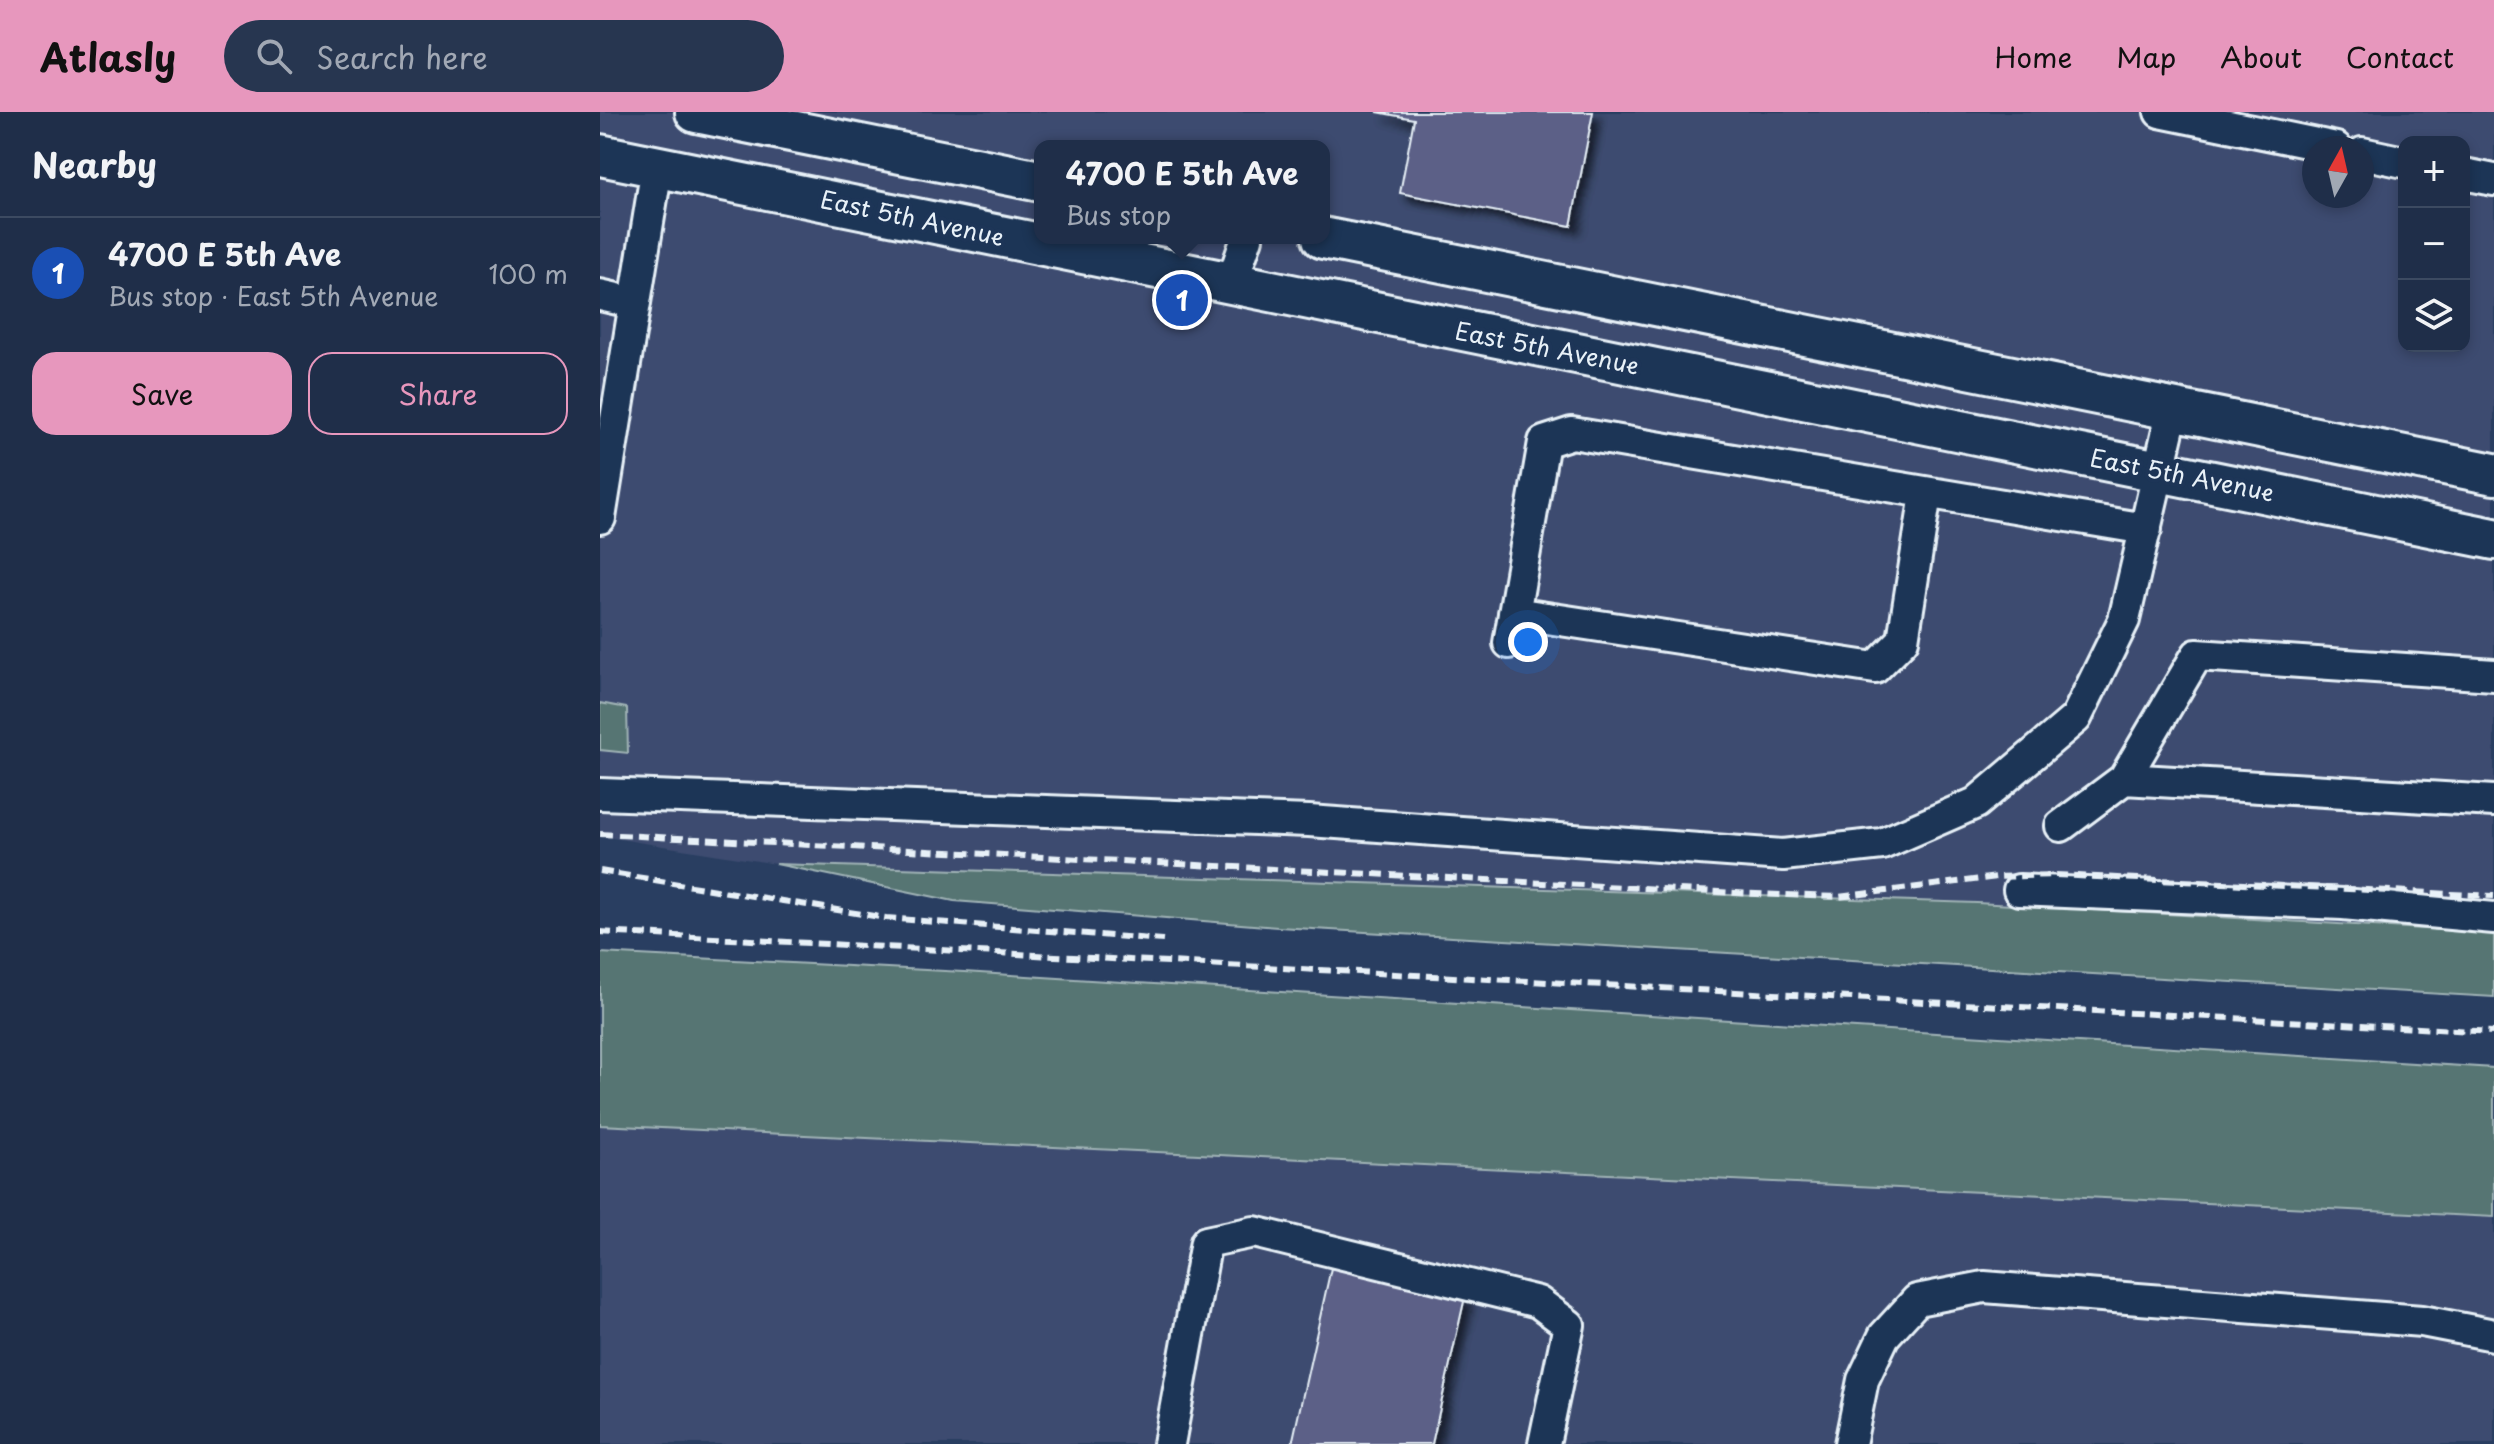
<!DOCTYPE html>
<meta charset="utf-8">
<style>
body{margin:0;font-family:"Playpen Sans",sans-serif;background:#273650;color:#f1f3f6}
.controls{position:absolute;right:24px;top:24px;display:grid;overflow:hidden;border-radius:16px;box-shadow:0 4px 12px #0003}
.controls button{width:72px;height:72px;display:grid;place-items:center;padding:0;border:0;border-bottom:2px solid #3c4a61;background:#1f2e49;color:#f1f3f6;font:40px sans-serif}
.compass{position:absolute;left:1702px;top:24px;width:72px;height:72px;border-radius:50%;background:#1f2e49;box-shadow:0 4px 12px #0003;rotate:8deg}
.you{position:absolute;left:928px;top:530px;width:28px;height:28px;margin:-20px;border:6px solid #fff;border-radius:50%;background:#1a73e8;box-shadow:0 0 0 12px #1a73e833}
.badge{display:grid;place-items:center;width:52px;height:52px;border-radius:50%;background:#e797bd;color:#fff;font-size:26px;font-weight:700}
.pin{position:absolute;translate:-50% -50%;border:4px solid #fff;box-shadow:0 2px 8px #0006}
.popup{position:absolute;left:434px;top:28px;width:296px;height:104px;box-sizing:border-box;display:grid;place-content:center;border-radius:16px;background:#1f2e49;filter:drop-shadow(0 2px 6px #0005);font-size:26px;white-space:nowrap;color:#a1a8b4}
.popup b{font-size:30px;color:#f1f3f6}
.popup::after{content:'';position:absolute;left:50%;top:100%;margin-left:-16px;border:16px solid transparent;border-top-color:#1f2e49}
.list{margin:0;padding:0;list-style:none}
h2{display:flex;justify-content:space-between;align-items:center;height:104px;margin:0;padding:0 32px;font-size:34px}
h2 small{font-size:26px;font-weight:400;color:#a1a8b4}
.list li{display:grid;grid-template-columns:52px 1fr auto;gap:24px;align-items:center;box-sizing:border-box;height:112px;padding:0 32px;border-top:2px solid #3c4a61}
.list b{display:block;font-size:30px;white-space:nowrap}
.list p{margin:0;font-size:26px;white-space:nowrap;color:#a1a8b4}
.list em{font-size:26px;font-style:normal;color:#a1a8b4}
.actions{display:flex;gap:16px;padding:24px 32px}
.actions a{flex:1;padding:18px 0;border:2px solid #e797bd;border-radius:24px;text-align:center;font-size:28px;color:#e797bd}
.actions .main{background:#e797bd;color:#111}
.icon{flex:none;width:44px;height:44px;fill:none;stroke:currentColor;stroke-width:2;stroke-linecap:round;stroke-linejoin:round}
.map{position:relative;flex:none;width:1894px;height:1332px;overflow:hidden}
header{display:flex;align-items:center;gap:48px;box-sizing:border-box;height:112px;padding:0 40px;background:#e797bd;color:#111}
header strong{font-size:38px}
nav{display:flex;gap:44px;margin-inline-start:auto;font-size:28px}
.search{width:560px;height:72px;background:#273650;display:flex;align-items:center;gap:20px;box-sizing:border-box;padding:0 28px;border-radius:44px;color:#a1a8b4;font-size:30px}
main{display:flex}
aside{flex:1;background:#1f2e49}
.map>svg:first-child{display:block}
.built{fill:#3c4b6f;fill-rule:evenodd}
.green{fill:#577573;stroke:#a0b3b6;stroke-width:2}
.building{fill:#5b6187;stroke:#e8f1f8;stroke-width:2;filter:url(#shadow)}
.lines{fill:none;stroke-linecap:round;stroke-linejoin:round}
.minor-casing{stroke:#e8f1f8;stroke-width:36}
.major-casing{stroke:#e8f1f8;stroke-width:46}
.minor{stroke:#1d3557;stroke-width:30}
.major{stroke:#1d3557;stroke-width:40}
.rail{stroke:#e8f1f8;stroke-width:6;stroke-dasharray:12 6;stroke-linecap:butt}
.labels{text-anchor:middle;stroke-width:8;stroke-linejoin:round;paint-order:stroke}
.street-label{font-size:24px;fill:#e8f1f8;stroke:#1d3557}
</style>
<header>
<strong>Atlasly</strong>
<div class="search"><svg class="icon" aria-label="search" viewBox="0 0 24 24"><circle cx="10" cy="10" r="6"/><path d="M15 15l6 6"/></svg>Search here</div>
<nav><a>Home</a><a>Map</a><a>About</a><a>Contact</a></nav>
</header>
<main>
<aside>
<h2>Nearby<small></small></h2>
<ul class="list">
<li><span class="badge" style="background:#1a4fb4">1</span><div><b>4700 E 5th Ave</b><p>Bus stop · East 5th Avenue</p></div><em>100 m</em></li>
</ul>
<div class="actions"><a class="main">Save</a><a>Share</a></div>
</aside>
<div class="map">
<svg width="1894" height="1332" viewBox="0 0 1894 1332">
<defs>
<filter id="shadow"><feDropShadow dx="7" dy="7" stdDeviation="4" flood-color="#0009"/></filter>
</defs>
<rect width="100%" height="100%" fill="#293e61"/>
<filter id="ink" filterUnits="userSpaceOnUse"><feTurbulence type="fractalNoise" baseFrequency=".0125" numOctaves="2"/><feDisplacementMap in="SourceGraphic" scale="16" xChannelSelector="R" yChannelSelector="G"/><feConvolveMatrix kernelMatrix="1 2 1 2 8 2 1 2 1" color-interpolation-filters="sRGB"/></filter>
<g filter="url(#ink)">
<path class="built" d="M 0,0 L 1894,0 L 1894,821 L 1377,791 L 176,752 L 0,724 L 0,638 L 28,640 L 27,596 L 0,591 ZM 1804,30 L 1864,30 L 1864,234 L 1804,234 ZM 440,34 L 724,34 L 724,126 L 440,126 ZM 1714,36 L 1762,36 L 1762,84 L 1714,84 Z
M 0,1013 L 1894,1105 L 1894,1332 L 0,1332 Z"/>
<path class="green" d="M 0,591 L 27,596 L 28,641 L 0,638 Z
M 176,752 L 1377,791 L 1894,821 L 1894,885 L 678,815 L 354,789 Z
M 0,841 L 364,860 L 1894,956 L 1894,1105 L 0,1013 Z"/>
<path class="building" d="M 777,0 L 993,0 L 971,114 L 800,81 L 814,7 Z
M 731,1156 L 865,1185 L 832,1332 L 692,1332 Z"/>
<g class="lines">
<g class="minor-casing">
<path id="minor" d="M 1560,0 L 1736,36
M 1762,41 L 1804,50
M 1864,62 L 1894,68
M 631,173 L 647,126
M 0,183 L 35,191
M 0,406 L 57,55
M 914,501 L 1275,556 L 1303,528 L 1326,382
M 909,531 L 944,330 L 972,321 L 1546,417
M 1894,563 L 1597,543 L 1524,667 L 1894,689
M 0,682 L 709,709 L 1183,743 L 1282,732 L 1376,691 L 1476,606 L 1524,508 L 1573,297
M 1461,714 L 1524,667
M 1419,778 L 1743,792 L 1894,806
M 569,1332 L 606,1130 L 654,1120 L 938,1190 L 969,1213 L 944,1332
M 1250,1332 L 1263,1268 L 1284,1224 L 1317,1188 L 1384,1175 L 1822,1209 L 1894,1223"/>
</g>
<g class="major-casing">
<path id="major" d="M 96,0 L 440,69
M 0,43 L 1894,427
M 723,126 L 1894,362"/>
</g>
<use href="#minor" class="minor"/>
<use href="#major" class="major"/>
<path class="rail" d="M 0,722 L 1156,782 L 1238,785 L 1397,765 L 1455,763 L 1894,784
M 0,759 L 286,806 L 563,828
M 0,820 L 1894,920"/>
</g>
</g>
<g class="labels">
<g class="street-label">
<text transform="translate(312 107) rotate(12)" y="8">East 5th Avenue</text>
<text transform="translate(947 237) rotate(11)" y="8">East 5th Avenue</text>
<text transform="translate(1582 364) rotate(11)" y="8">East 5th Avenue</text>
</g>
</g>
</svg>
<div class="controls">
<button>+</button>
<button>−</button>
<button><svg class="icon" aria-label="layers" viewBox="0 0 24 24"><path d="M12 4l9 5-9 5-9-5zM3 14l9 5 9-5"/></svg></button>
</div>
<svg class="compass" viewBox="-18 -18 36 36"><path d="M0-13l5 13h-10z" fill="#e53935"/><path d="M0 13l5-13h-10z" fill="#a1a8b4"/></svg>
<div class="you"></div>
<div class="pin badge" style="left:582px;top:188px;background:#1a4fb4">1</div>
<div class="popup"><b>4700 E 5th Ave</b>Bus stop</div>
</div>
</main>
